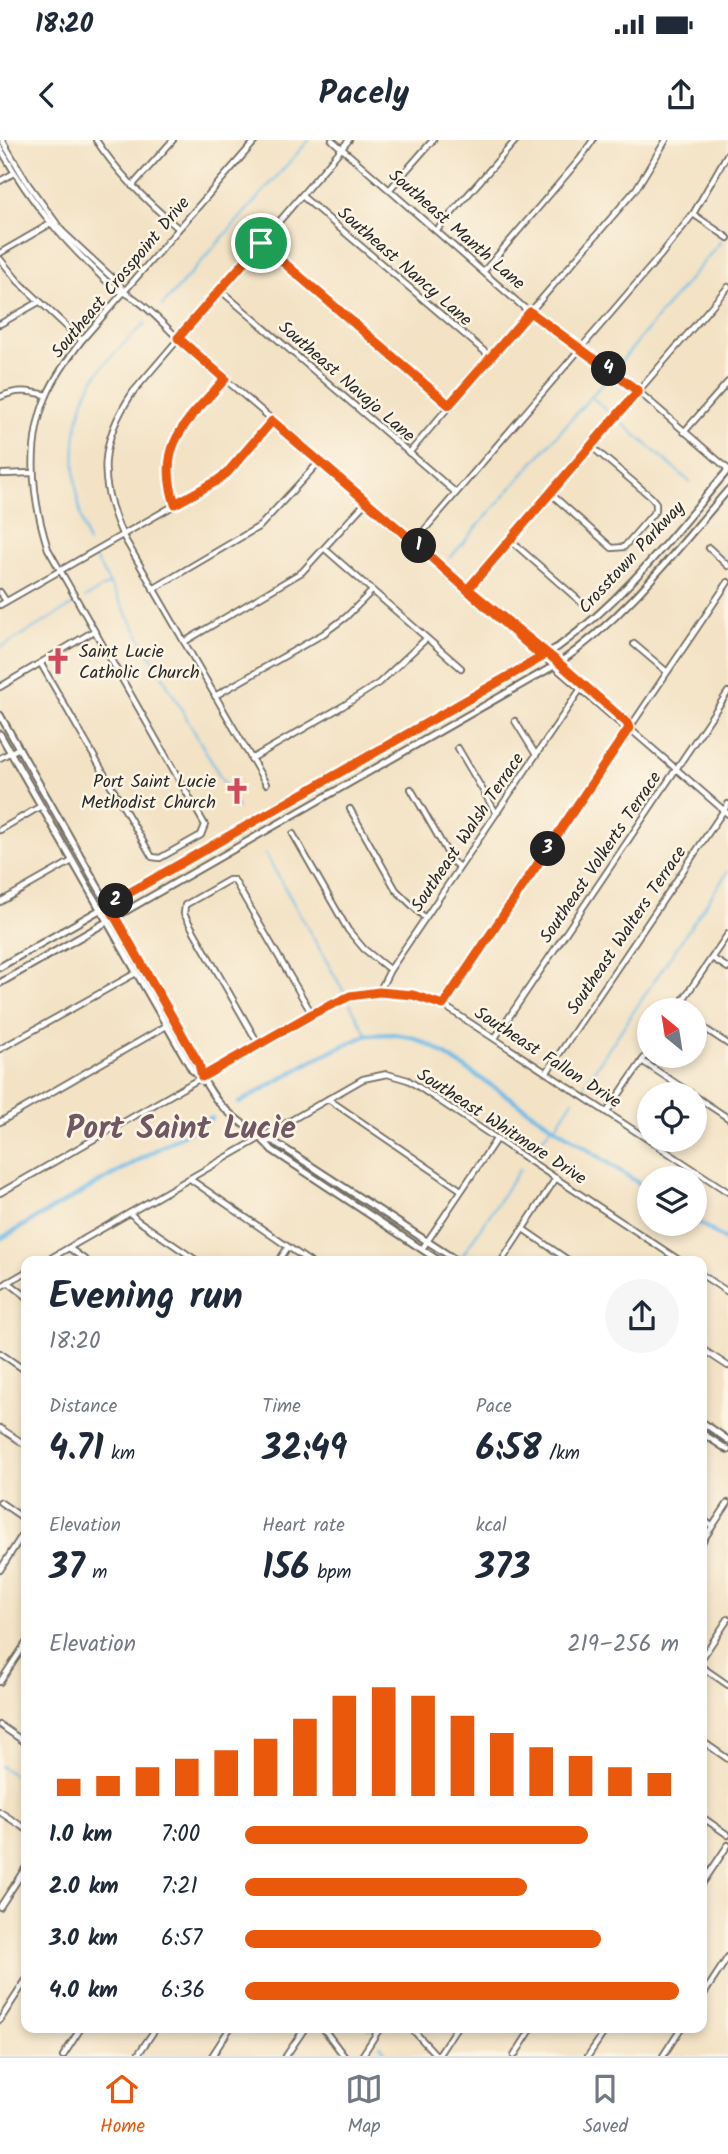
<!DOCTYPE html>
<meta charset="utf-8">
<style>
:root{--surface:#fff;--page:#f6f6f7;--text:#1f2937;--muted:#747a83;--line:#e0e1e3;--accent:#ea580c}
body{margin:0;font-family:Kalam,sans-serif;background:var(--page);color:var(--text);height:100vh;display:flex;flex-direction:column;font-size:26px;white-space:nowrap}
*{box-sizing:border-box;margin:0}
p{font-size:23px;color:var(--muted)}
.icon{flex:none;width:38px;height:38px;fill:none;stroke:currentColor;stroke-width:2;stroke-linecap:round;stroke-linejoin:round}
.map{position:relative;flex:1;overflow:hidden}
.side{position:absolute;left:21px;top:1116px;width:686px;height:777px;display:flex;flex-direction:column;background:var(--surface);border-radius:14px;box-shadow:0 4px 10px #0003}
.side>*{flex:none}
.needle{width:46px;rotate:330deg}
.controls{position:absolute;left:637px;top:858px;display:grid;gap:14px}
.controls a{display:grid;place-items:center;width:70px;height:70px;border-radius:50%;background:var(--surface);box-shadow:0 4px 10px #0003;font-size:35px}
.pin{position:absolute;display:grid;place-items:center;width:60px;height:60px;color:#fff;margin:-30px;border:4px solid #fff;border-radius:50%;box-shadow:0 2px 7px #0007}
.km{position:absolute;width:35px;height:35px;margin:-18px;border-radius:50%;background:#222;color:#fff;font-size:19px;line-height:35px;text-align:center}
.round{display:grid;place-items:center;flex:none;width:74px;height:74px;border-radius:37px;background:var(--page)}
.summary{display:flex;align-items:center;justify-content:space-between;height:119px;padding:0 28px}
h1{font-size:38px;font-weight:600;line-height:52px}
.metrics{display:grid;grid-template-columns:repeat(3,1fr);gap:10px;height:119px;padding:7px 28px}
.metrics div{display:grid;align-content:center}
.metrics b{font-size:35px;font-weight:600}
.metrics small{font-size:19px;font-weight:400}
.metrics p{font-size:19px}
.chart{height:196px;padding:14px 28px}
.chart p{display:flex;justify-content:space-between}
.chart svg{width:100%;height:126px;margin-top:7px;stroke:var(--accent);stroke-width:6}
ul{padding:0 28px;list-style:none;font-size:23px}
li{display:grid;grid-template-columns:112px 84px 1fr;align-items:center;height:52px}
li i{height:18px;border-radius:9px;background:var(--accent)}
.status{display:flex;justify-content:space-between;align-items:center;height:49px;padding:0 35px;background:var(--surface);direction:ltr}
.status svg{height:19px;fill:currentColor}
header{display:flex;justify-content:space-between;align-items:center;height:91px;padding:0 28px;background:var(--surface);font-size:32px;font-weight:600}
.tabs{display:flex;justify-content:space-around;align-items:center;height:98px;border-top:2px solid var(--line);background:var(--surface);font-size:19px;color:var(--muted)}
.tabs a{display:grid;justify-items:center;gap:4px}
.tabs .active{color:var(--accent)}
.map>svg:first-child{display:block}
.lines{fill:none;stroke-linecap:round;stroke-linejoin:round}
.stream{stroke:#6dbce8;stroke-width:2}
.canal{stroke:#6dbce8;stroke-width:4.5}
.minor-casing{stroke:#716b61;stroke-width:8}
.major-casing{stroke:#716b61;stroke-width:9}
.minor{stroke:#fff;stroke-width:4.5}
.major{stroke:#fff;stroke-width:5}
.route-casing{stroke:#fff;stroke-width:14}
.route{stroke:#ea580c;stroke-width:9}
.labels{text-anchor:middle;stroke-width:5;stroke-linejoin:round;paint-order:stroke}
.street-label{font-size:18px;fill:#2b2b2b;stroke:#fcf5e5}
.poi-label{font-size:18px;fill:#2b2b2b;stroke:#fcf5e5;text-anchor:start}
.town-label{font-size:32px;font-weight:bold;fill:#6f5863;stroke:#fcf5e5}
</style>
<div class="status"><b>18:20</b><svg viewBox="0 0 49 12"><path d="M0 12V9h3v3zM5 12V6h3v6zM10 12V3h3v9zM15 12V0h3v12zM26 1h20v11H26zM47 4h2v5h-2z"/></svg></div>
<header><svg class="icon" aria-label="back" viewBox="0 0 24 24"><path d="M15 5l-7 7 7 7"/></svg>Pacely<svg class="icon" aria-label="share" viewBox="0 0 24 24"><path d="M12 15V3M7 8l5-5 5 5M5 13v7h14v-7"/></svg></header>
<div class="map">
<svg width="728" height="1916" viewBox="0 0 728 1916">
<rect width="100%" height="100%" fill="#fcf5e5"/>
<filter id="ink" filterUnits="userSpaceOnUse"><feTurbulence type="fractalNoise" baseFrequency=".0143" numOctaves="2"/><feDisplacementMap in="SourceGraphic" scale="14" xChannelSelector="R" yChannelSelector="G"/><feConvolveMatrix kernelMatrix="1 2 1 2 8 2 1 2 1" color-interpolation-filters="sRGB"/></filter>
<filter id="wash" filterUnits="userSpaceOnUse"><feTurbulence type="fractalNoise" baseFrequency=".00686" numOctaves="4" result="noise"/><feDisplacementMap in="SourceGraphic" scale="28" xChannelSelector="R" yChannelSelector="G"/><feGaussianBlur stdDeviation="1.57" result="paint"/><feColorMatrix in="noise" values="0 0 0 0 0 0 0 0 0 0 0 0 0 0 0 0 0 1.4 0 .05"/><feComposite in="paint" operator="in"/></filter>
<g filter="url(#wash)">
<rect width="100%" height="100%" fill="#f3e2c4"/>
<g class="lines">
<g class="stream">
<polyline points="162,166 309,0"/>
<polyline points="619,224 721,101"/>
<polyline points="593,258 607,271"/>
<polyline points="622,283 690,342"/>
<path d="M88 403C73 355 66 291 91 244 104 221 126 202 145 183"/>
<polyline points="95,418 238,668"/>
<polyline points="450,418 608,237"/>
<polyline points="85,458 109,444"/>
<polyline points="0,508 71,466"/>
<polyline points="265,713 344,852"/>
<polyline points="350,864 367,895"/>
<polyline points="585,944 728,731"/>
<polyline points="555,988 573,960"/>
<polyline points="533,1012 552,986"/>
<polyline points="462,1116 520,1029"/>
<polyline points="0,1626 26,1643"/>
<polyline points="369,1888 370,1890"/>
<polyline points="380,1905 388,1916"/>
</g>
<g class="canal">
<polyline points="239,963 315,919 367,895 392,894 412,897 435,908 649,1050"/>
<polyline points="695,1080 728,1102"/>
<polyline points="0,1099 212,978"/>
</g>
</g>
</g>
<g filter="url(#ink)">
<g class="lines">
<defs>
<g id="minor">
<polyline points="2,0 28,44 63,92 120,145 123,150"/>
<path d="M96 0C119 35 147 62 178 88"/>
<polyline points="332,0 529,172 638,251 728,329"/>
<path d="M0 8C33 67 67 105 116 150 137 153 166 188 182 202 277 285 374 365 468 449L472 450 627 583 629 588 728 674"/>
<polyline points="0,41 14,33"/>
<polyline points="132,46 173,0"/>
<polyline points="390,49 433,0"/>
<polyline points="302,56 491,217"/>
<polyline points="693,74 728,98"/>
<polyline points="437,90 516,0"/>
<polyline points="261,103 449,265"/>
<polyline points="0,113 50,84"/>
<polyline points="0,119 18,141 81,200"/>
<polyline points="484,131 580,19 593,0"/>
<polyline points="220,150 455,352"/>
<polyline points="0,184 39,162"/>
<path d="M0 257C17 249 29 251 47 255"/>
<polyline points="684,292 728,242"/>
<polyline points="409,313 636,49 666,0"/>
<polyline points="3,334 33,333"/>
<polyline points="550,353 612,408 624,407 656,370 656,363 651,357 591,306"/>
<path d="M175 364C155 303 188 281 225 239"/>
<polyline points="510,400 582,463"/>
<polyline points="414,402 660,116 693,74 728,13"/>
<polyline points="709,408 728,426"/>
<polyline points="325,409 461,528"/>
<polyline points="153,449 260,386 320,321"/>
<polyline points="468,449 728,147"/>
<polyline points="468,450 470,453 624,587 629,588"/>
<polyline points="0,452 6,461"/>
<polyline points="0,465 215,342 227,333 272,281"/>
<polyline points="184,502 302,432 367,361"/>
<polyline points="634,504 666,531"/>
<path d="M41 524 152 717 160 718 201 695 205 685 48 409C32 359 26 304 47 255 56 235 69 217 82 200L256 0"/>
<polyline points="0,547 94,491"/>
<polyline points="215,556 323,494 346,477 372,451"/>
<polyline points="515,581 536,615"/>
<polyline points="458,608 496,673"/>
<polyline points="0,618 19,608"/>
<polyline points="251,619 343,566 379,543 426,499"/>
<path d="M266 644 122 394C98 340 99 302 133 252L349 0"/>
<polyline points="411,649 452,721 459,727"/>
<polyline points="350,669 396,750 425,778"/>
<polyline points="0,690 41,666"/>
<polyline points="293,694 348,790 364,809 390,830"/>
<polyline points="0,762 72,721"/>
<polyline points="712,818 728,828"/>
<polyline points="379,852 390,830 580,550"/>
<polyline points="443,865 728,442"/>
<polyline points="676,870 728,794"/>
<polyline points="695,882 728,904"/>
<polyline points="495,898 728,552"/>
<polyline points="259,905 184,774 185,765 229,740 234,740 312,874"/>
<polyline points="0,909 136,833"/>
<polyline points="642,921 692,954"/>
<polyline points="547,932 728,664"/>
<polyline points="695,956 728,978"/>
<polyline points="328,959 461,1050"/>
<polyline points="607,972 649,911"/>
<polyline points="0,982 166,886"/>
<polyline points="190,1039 310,1122"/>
<path d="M0 1053 312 874C361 848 391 849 443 865L728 1052"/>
<polyline points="130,1073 137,1080 199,1122"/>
<polyline points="523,1089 571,1122"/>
<polyline points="69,1108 88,1122"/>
<polyline points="422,1109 497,998"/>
<polyline points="44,1122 363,939 387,934 408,940 682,1122"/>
<polyline points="278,1122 288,1107"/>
<polyline points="501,1122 556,1038"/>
<polyline points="702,1135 728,1152"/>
<polyline points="8,1142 26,1156"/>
<polyline points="0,1147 26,1132"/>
<polyline points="702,1209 728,1226"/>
<polyline points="0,1213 26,1231"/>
<polyline points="0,1288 26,1305"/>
<polyline points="0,1362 26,1380"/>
<polyline points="702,1379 712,1386"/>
<polyline points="702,1402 728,1363"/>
<polyline points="0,1430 26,1389"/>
<polyline points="702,1518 728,1479"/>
<polyline points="702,1527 728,1545"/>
<polyline points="0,1542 26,1503"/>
<polyline points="0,1585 26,1603"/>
<polyline points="702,1601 728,1619"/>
<polyline points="0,1672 26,1689"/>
<polyline points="702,1677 728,1695"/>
<polyline points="702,1744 728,1705"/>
<polyline points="0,1767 26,1727"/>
<polyline points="702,1857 728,1817"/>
<polyline points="0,1880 26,1840"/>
<polyline points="323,1888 344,1916"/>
<polyline points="411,1888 437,1916"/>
<polyline points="63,1916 81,1888"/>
<polyline points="137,1916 156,1888"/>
<polyline points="212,1916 230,1888"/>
<polyline points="286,1916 305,1888"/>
<polyline points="362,1916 380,1888"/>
<polyline points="438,1916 456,1888"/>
<polyline points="514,1916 532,1888"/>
<polyline points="588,1916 607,1888"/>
<polyline points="663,1916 681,1888"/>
</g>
<g id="major">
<polyline points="0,575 199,924 200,934"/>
<path d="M0 594 192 930C205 937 209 952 219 963 235 981 257 991 272 1010L441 1122"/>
<path d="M0 827 558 507C625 459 675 392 728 330"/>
<path d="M0 843 559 523C626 477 675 411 728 350"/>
<polyline points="265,1000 273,1001 290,1012 459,1122"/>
<polyline points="702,1282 728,1300"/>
<polyline points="702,1293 728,1310"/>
</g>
</defs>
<use href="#minor" class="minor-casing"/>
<use href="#major" class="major-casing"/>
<use href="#minor" class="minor"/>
<use href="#major" class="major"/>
</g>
</g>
<g class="lines" filter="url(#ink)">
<defs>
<path id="route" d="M261 103 178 198 225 239C188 281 155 303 175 364L215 342 227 333 272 281 414 402 542 517 108 765 199 924 202 937 312 874 350 856 379 852 413 855 443 865 629 588 627 583 559 523 468 449 638 251 530 172 449 265 261 103"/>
</defs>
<use href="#route" class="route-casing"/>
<use href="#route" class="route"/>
</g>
<defs>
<symbol id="church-bare" viewBox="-9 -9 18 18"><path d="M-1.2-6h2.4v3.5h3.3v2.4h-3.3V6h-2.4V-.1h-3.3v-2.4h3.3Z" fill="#d1495b" stroke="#fcf5e5" stroke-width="2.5" paint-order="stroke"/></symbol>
</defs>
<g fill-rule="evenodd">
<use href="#church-bare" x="39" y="502" width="38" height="38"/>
<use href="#church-bare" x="218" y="632" width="38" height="38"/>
</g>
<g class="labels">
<g class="street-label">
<text transform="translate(457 89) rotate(41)" y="6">Southeast Manth Lane</text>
<text transform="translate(405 126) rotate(41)" y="6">Southeast Nancy Lane</text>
<text transform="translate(120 137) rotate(-50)" y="6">Southeast Crosspoint Drive</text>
<text transform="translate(347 241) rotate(41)" y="6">Southeast Navajo Lane</text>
<text transform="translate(631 417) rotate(-47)" y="6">Crosstown Parkway</text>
<text transform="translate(467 692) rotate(-56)" y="6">Southeast Walsh Terrace</text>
<text transform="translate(600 717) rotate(-56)" y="6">Southeast Volkerts Terrace</text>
<text transform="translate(626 790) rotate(-56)" y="6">Southeast Walters Terrace</text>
<text transform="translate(548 917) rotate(33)" y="6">Southeast Fallon Drive</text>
<text transform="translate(502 986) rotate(33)" y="6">Southeast Whitmore Drive</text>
</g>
<g class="poi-label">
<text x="79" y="517">Saint Lucie<tspan x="79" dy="21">Catholic Church</tspan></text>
<text x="216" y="647" text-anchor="end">Port Saint Lucie<tspan x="216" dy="21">Methodist Church</tspan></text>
</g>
<g class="town-label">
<text x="181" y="998">Port Saint Lucie</text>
</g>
</g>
</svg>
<div class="controls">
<a><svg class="needle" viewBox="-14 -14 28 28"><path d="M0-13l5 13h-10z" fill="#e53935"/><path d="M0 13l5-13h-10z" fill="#747a83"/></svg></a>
<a><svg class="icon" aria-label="locate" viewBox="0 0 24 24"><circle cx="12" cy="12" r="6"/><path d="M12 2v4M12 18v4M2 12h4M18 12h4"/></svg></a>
<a><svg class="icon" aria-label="layers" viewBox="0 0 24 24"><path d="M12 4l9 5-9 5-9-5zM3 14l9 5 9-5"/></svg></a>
</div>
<div class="pin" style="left:261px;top:103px;background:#1e9e55"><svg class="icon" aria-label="arrive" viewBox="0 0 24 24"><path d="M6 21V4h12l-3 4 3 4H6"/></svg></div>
<b class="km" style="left:419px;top:406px">1</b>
<b class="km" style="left:116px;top:761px">2</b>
<b class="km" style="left:548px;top:709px">3</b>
<b class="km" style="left:609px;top:229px">4</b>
<section class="side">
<div class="summary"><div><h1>Evening run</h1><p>18:20</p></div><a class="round"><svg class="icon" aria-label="share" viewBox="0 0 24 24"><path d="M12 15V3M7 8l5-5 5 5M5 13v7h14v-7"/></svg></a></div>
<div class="metrics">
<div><p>Distance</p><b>4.71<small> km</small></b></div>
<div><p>Time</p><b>32:49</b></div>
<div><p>Pace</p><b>6:58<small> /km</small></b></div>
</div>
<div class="metrics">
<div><p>Elevation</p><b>37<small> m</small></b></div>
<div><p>Heart rate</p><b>156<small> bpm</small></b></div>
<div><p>kcal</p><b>373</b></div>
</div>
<div class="chart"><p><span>Elevation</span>219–256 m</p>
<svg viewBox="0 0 160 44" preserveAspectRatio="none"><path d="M5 44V38M15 44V37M25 44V34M35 44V31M45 44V28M55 44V24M65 44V17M75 44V9M85 44V6M95 44V9M105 44V16M115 44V22M125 44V27M135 44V30M145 44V34M155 44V36"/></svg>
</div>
<ul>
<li><b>1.0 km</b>7:00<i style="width:79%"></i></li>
<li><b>2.0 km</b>7:21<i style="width:65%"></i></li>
<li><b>3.0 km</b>6:57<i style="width:82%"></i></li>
<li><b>4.0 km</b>6:36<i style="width:100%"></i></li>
</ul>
</section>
</div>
<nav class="tabs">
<a class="active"><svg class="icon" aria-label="home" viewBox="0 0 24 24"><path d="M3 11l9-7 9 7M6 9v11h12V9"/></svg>Home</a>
<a><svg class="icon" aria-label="map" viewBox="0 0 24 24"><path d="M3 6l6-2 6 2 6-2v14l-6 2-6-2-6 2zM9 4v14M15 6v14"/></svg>Map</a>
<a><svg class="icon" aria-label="saved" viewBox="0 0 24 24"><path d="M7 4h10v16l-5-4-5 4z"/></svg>Saved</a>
</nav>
